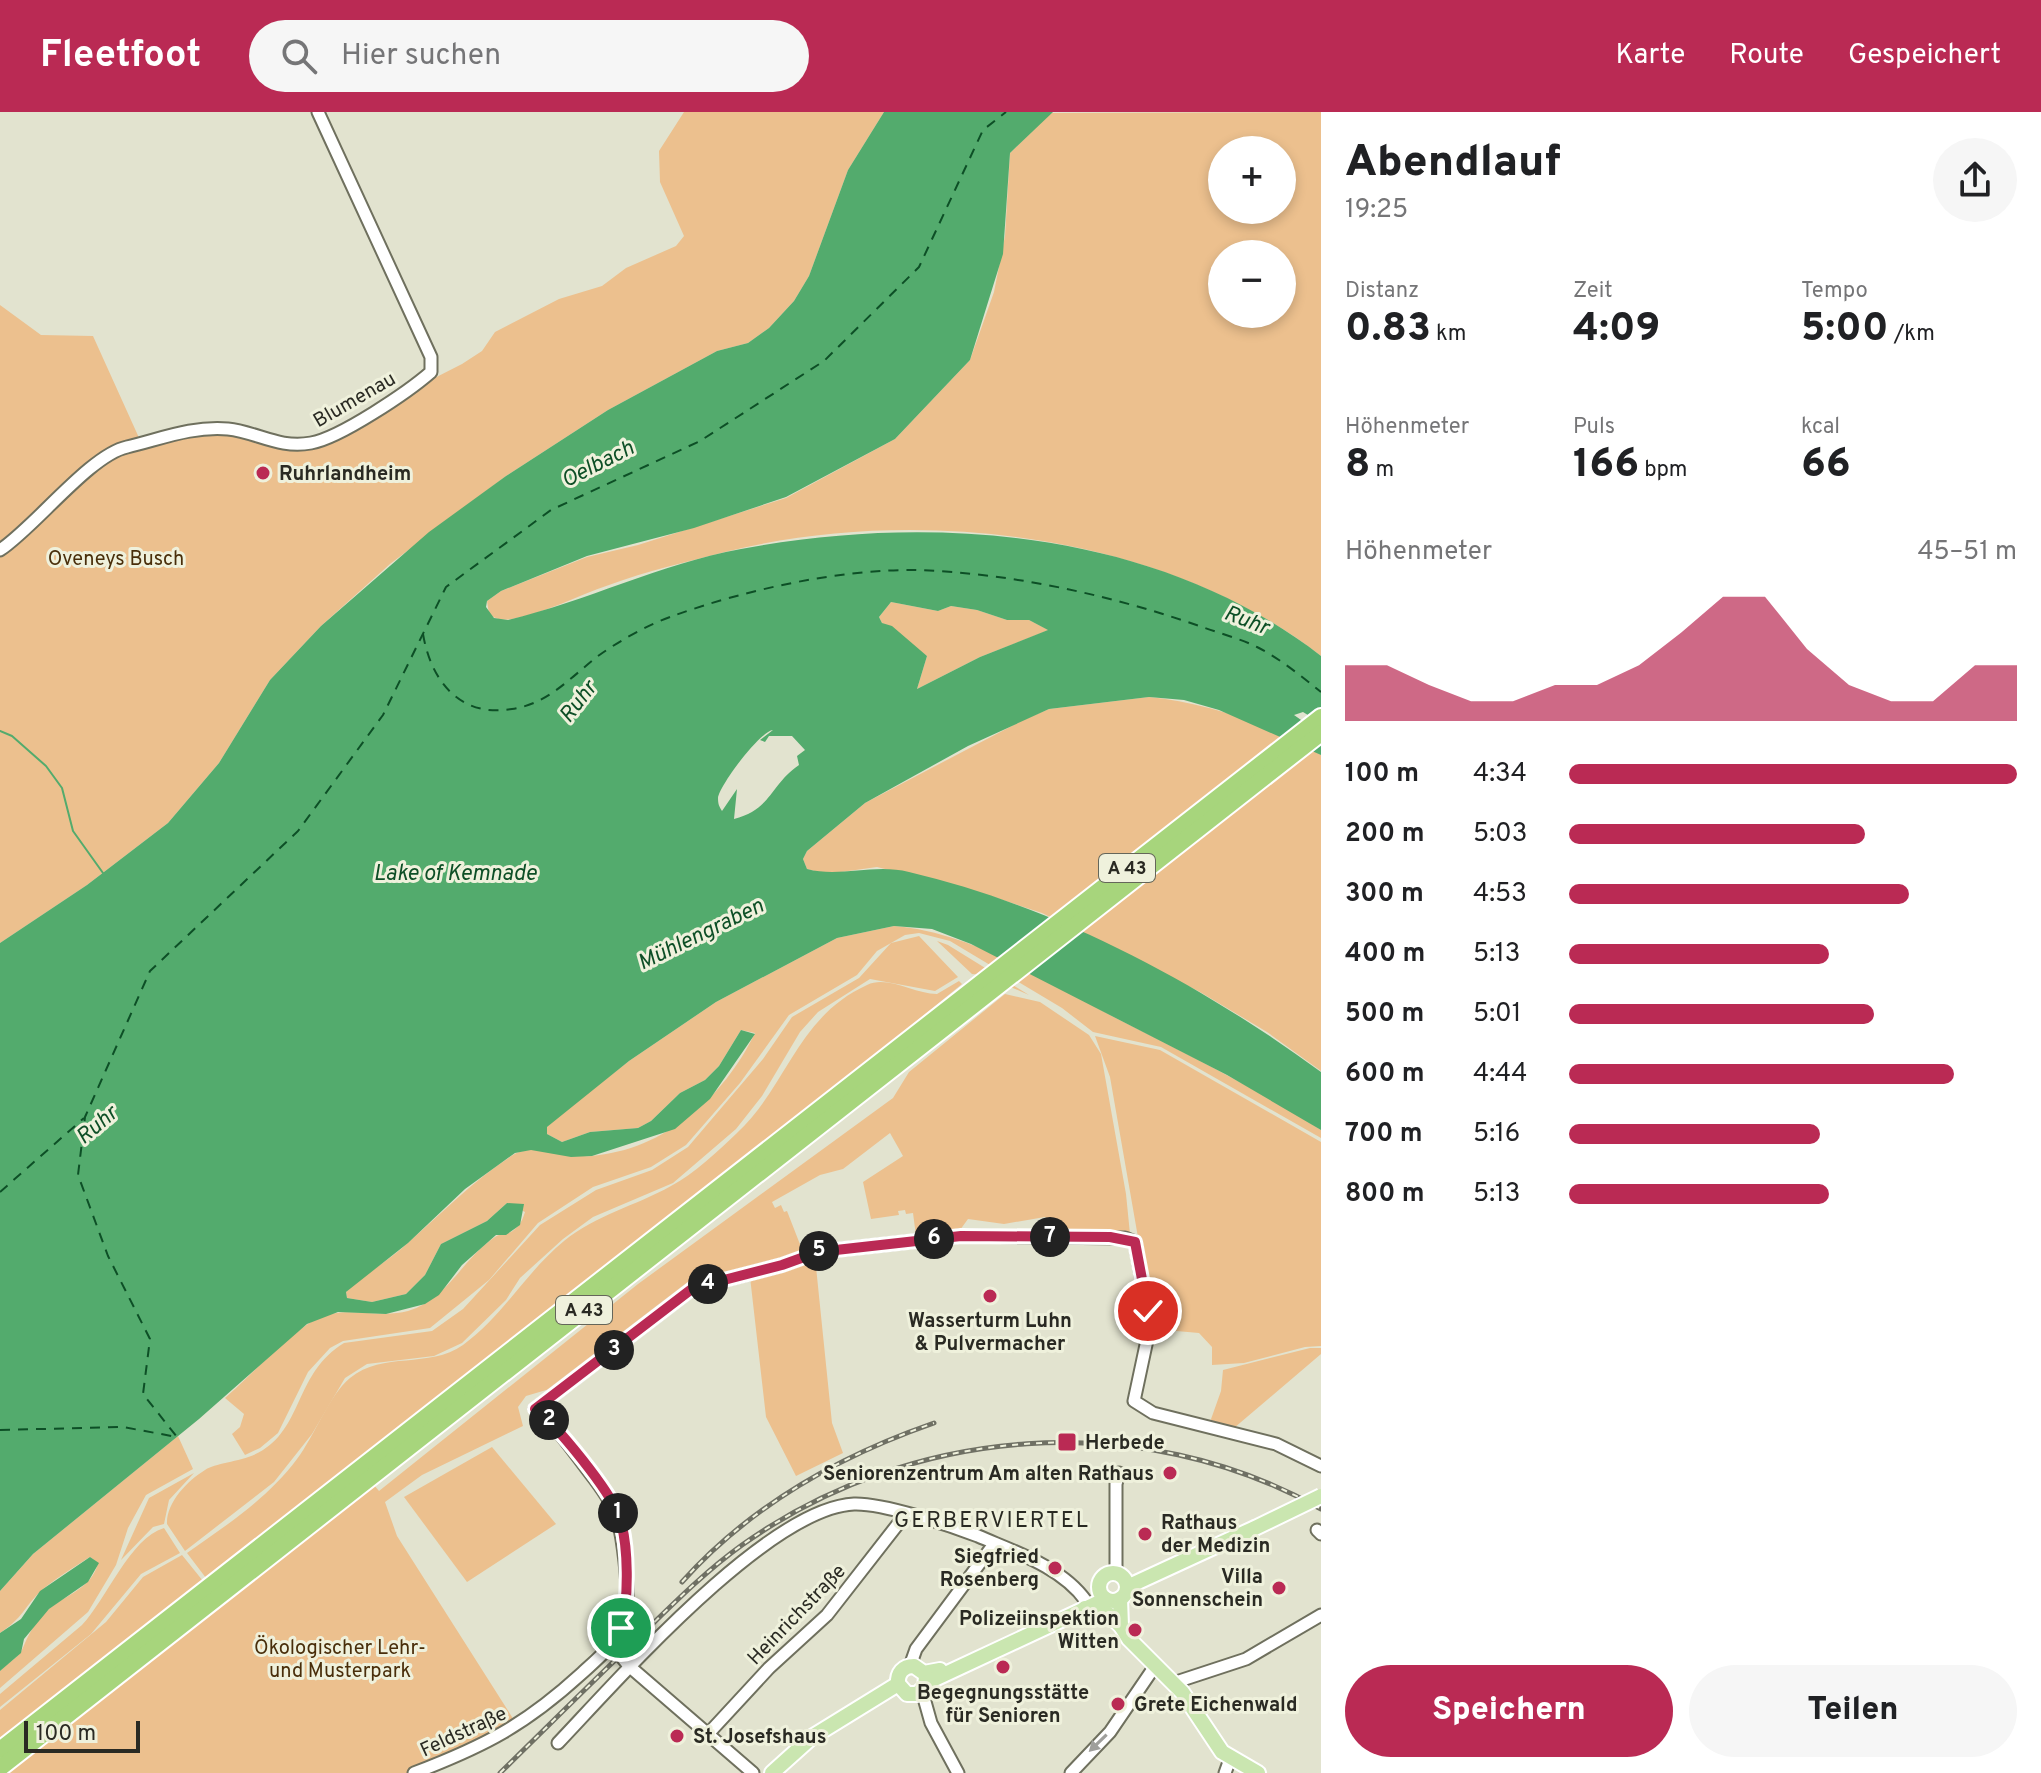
<!DOCTYPE html>
<html lang="de">
<meta charset="utf-8">
<style>
:root{--surface:#fff;--page:#f6f6f6;--text:#202124;--muted:#757577;--accent:#ba2a54}
body{margin:0;font-family:Overpass,sans-serif;background:var(--page);color:var(--text);height:100vh;display:flex;flex-direction:column;font-size:30px;white-space:nowrap}
*{box-sizing:border-box;margin:0}
p{font-size:26px;color:var(--muted)}
.icon{flex:none;width:44px;height:44px;fill:none;stroke:currentColor;stroke-width:2;stroke-linecap:round;stroke-linejoin:round}
.map{position:relative;flex:1;overflow:hidden}
.panel{display:flex;flex-direction:column;background:var(--surface);width:720px}
.panel>*{flex:none}
.controls{position:absolute;left:1208px;top:24px;display:grid;gap:16px}
.controls a{display:grid;place-items:center;width:88px;height:88px;border-radius:50%;background:var(--surface);box-shadow:0 4px 12px #0003;font-size:40px}
.scale{position:absolute;left:24px;bottom:20px;width:116px;box-sizing:border-box;padding-left:8px;border:4px solid #2a2a23;border-top:0;font-size:22px;line-height:28px;white-space:nowrap;color:#2a2a23;-webkit-text-stroke:6px #eff1dc;paint-order:stroke}
.pin{position:absolute;display:grid;place-items:center;width:68px;height:68px;color:#fff;margin:-34px;border:4px solid #fff;border-radius:50%;box-shadow:0 2px 8px #0007}
.km{position:absolute;width:40px;height:40px;margin:-20px;border-radius:50%;background:#222;color:#fff;font-size:22px;line-height:40px;text-align:center}
.round{display:grid;place-items:center;flex:none;width:84px;height:84px;border-radius:42px;background:var(--page)}
.summary{display:flex;align-items:center;justify-content:space-between;height:136px;padding:0 24px}
h1{font-size:44px;font-weight:800;line-height:60px}
.stats{display:grid;grid-template-columns:repeat(3,1fr);gap:12px;height:136px;padding:8px 24px}
.stats div{display:grid;align-content:center}
.stats b{font-size:40px;font-weight:800}
.stats small{font-size:22px;font-weight:400}
.stats p{font-size:22px}
.chart{height:224px;padding:16px 24px}
.chart p{display:flex;justify-content:space-between}
.chart svg{width:100%;height:144px;margin-top:8px;fill:var(--accent);opacity:.7}
.primary-button{display:flex;gap:16px;margin-top:auto;padding:16px 24px}
.primary-button a{flex:1;height:92px;border-radius:48px;background:var(--accent);color:#fff;font-size:32px;font-weight:800;line-height:92px;text-align:center}
.primary-button a+a{background:var(--page);color:var(--text)}
ul{padding:0 24px;list-style:none;font-size:26px}
li{display:grid;grid-template-columns:128px 96px 1fr;align-items:center;height:60px}
li i{height:20px;border-radius:10px;background:var(--accent)}
header{display:flex;align-items:center;gap:48px;box-sizing:border-box;height:112px;padding:0 40px;background:var(--accent);color:#fff}
header strong{font-size:38px}
nav{display:flex;gap:44px;margin-inline-start:auto;font-size:28px}
.search{width:560px;height:72px;background:var(--page);display:flex;align-items:center;gap:20px;box-sizing:border-box;padding:0 28px;border-radius:44px;color:var(--muted);font-size:30px}
main{display:flex;flex:1;min-height:0}
.map>svg:first-child{display:block}
.green{fill:#ecc08e;fill-rule:evenodd}
.water{fill:#53ab6d;fill-rule:evenodd}
.lines{fill:none;stroke-linecap:round;stroke-linejoin:round}
.stream{stroke:#53ab6d;stroke-width:2}
.ferry{stroke:#0d4f26;stroke-width:2;stroke-dasharray:10 8;stroke-linecap:butt}
.minor-casing{stroke:#6f705e;stroke-width:15}
.major-casing{stroke:#fff;stroke-width:18}
.highway-casing{stroke:#fff;stroke-width:20}
.minor{stroke:#fff;stroke-width:11}
.major{stroke:#cae6b0;stroke-width:14}
.highway{stroke:#a7d57c;stroke-width:16}
.rail-casing{stroke:#6f7064;stroke-width:5}
.rail{stroke:#eff1dc;stroke-width:2;stroke-dasharray:6;stroke-linecap:butt}
.major-bridge-casing{stroke:#fff;stroke-width:18;stroke-linecap:butt}
.major-bridge{stroke:#cae6b0;stroke-width:14}
.oneway{fill:#9f9f9c}
.route-casing{stroke:#fff;stroke-width:16}
.route{stroke:#ba2a54;stroke-width:10}
.poi-dot{fill:#ba2a54;stroke:#eff1dc;stroke-width:3}
.labels{text-anchor:middle;stroke-width:6;stroke-linejoin:round;paint-order:stroke}
.shield{fill:#eff1dc;stroke:#65665a;stroke-width:2}
.shield-label{font-size:18px;font-weight:bold;fill:#2a2a23}
.street-label{font-size:20px;fill:#2a2a23;stroke:#eff1dc}
.poi-label{font-size:20px;font-weight:bold;fill:#2a2a23;stroke:#eff1dc;text-anchor:start}
.park-label{font-size:20px;fill:#492e0a;stroke:#eff1dc}
.water-label{font-size:22px;font-style:italic;fill:#0d4f26;stroke:#eff1dc}
.neighbourhood-label{font-size:22px;letter-spacing:2px;fill:#2a2a23;stroke:#eff1dc}
</style>
<header>
<strong>Fleetfoot</strong>
<div class="search"><svg class="icon" aria-label="search" viewBox="0 0 24 24"><circle cx="10" cy="10" r="6"/><path d="M15 15l6 6"/></svg>Hier suchen</div>
<nav><a>Karte</a><a>Route</a><a>Gespeichert</a></nav>
</header>
<main>
<div class="map">
<svg width="1321" height="1661" viewBox="0 0 1321 1661">
<rect width="100%" height="100%" fill="#e2e3cf"/>
<g class="green">
<polygon points="684,0 884,0 848,58 809,164 794,189 769,216 748,231 717,239 608,298 506,364 390,452 321,514 270,568 219,651 168,711 87,773 0,831 0,193 41,223 93,224 140,328 237,314 275,328 311,329 462,252 482,239 495,220 559,187 602,174 626,156 676,134 684,124 660,70 659,39"/>
<path d="M1321 0V544C1162 421 918 392 725 440 686 450 647 459 609 473 577 484 545 501 512 507 503 508 496 508 489 502L487 489 501 479 587 445 638 433 786 386 895 327 970 248 994 180 1005 124 1010 41 1051 1ZM1222 38H1282V98H1222ZM1222 142H1282V202H1222Z"/>
<polygon points="891,490 938,499 951,494 977,498 1007,508 1029,508 1049,518 980,545 917,577 927,544 882,511 879,505"/>
<path d="M1149 585C1205 590 1272 613 1321 643V959L1267 920 1200 880 1042 801 975 779 877 755 827 762 807 757 803 747 807 739 865 691 1023 608 1049 597Z"/>
<path d="M894 814C974 821 1043 867 1112 904 1183 940 1254 975 1321 1018V1026L1161 935 1093 920 1062 896 950 829 919 821 905 823 877 839 857 863 789 903 740 971 686 1033 651 1055 593 1075 538 1111 489 1168 430 1216 343 1229 330 1236 308 1260 278 1321 260 1336 245 1343 232 1322 240 1315 244 1302 225 1286C250 1264 292 1219 318 1206 345 1193 379 1207 408 1199 448 1187 462 1147 495 1125 501 1121 510 1123 516 1116 521 1112 523 1106 525 1100L507 1091 487 1109 441 1132 425 1163 406 1182 372 1190 347 1186 346 1180 352 1173C371 1159 393 1145 410 1129 444 1099 475 1067 513 1043 535 1030 568 1046 591 1044 665 1038 724 985 755 921L741 918 719 954 705 968 680 981 651 1009 638 1016 590 1020 562 1030 547 1022V1015L557 1005 629 949 716 890 837 826Z"/>
<path d="M919 824 958 865 935 879 870 867 818 900 800 920 762 984 736 1017 673 1071 593 1105 563 1127 520 1166 506 1188 462 1231 434 1244 367 1252 345 1266 312 1322 274 1370 185 1439 167 1412C166 1391 187 1369 205 1358 216 1350 245 1350 263 1338 303 1313 296 1260 344 1231L432 1219 463 1197 540 1113 596 1078 652 1058 688 1035 763 947 792 905 859 866 891 831Z"/>
<polygon points="937,829 948,833 1029,883 983,863 972,862"/>
<path d="M959 869 962 872 891 930 206 1466 187 1441C227 1413 268 1386 297 1347 314 1325 329 1283 350 1266 383 1239 429 1257 463 1233 503 1204 526 1160 564 1129 596 1103 635 1094 671 1074 694 1062 718 1039 737 1021 788 973 797 905 867 873 888 863 914 882 937 882Z"/>
<polygon points="1005,882 1040,890 1089,923 1101,942 1126,1082 1130,1122 1066,1121 1045,1105 1004,1112 968,1107 960,1118 916,1124 913,1101 906,1102 905,1098 898,1099 899,1103 871,1107 863,1070 903,1044 890,1021 843,1057 820,1063 772,1090 775,1096 781,1093 784,1100 787,1099 803,1140 723,1164 708,1164 663,1191 563,1273 526,1284 518,1295 523,1314 422,1363 385,1390 397,1424 519,1616 418,1661 6,1661 374,1373 379,1379 638,1172 893,986 909,960"/>
<polygon points="1095,924 1160,938 1321,1030 1321,1234 1305,1235 1244,1251 1212,1253 1212,1235 1199,1221 1154,1217 1110,965"/>
<polygon points="815,1145 832,1311 843,1341 796,1364 766,1305 750,1165"/>
<polygon points="1310,1236 1321,1236 1321,1242 1234,1316 1210,1310 1221,1279 1223,1258"/>
<path d="M178 1324 193 1357 146 1383 128 1416 116 1453 88 1500 0 1576V1559C6 1552 19 1545 22 1538 28 1523 36 1508 49 1497 67 1482 92 1476 98 1451L90 1445C80 1451 49 1471 41 1479 23 1496 24 1505 0 1521V1479L33 1442Z"/>
<polygon points="492,1335 556,1412 467,1470 404,1385"/>
<polygon points="194,1361 169,1388 164,1412 153,1415 121,1448 149,1386"/>
<path d="M164 1416 180 1441 141 1462 91 1522 0 1595V1582L82 1513C106 1488 130 1426 164 1416Z"/>
<polygon points="182,1443 203,1469 0,1627 0,1598 106,1510 143,1465"/>
</g>
<g class="water">
<path d="M884 0H1053L1010 41 1003 142 970 248 895 327 786 385 694 416 587 444 501 479 487 489 486 495 494 506 508 508C587 489 660 452 741 437 936 400 1160 419 1321 544V611L1303 600 1294 603 1321 622V643L1219 598 1184 588 1149 585 1049 597 968 634 865 691 807 739 803 747 807 757C840 766 874 751 909 760 1057 795 1198 870 1321 960V1018L1227 963 971 832 932 817 894 814 837 826 716 890 629 949 547 1015V1022L562 1030 590 1020 638 1016 651 1009 680 981 705 968 719 954 741 918 755 922 710 987 675 1017 592 1044 571 1045 531 1038 515 1041 465 1077 408 1131 346 1180 347 1186 372 1190 406 1182 425 1163 441 1132 487 1109 507 1091 524 1092 520 1113 506 1123H496L462 1153 439 1183 425 1192 386 1202 338 1200 307 1212 199 1307 33 1442 0 1479V831L87 773 168 711 219 651 270 568 321 514 429 420 506 364 608 298 717 239 748 231 769 216 794 189 809 164 848 58ZM891 490 938 499 951 494 977 498 1007 508H1029L1048 518 980 545 917 577 927 544 892 514 882 511 879 505ZM773 618 760 628 765 630 769 624H792L805 638 797 644 799 653C770 673 772 697 734 707L737 677 722 699C719 694 718 692 718 686 719 674 760 619 773 618Z"/>
<polygon points="90,1445 99,1451 88,1470 49,1497 24,1527 21,1541 0,1559 0,1521 21,1507 40,1479"/>
</g>
<g class="lines">
<polyline class="stream" points="0,619 12,624 46,654 62,676 73,719 103,761"/>
<g class="ferry">
<path d="M423 522C431 569 460 606 512 597 548 592 571 565 598 544 619 529 649 512 673 504 744 478 840 457 916 458 1012 461 1115 484 1205 516 1222 522 1241 527 1257 535 1279 546 1301 564 1321 580"/>
<polyline points="0,1080 84,1006"/>
<polyline points="0,1318 123,1315 177,1325 143,1282 150,1227 108,1144 78,1063 85,1005 150,859 298,719 383,603 446,475 551,398 700,329 824,249 919,155 983,18 1006,0"/>
</g>
<defs>
<g id="minor">
<path d="M0 438C35 415 90 343 127 335 161 327 191 314 228 317 257 320 279 337 311 331 340 326 408 280 431 260V245L318 0"/>
<polyline points="1317,1418 1321,1422"/>
<polyline points="1116,1461 1116,1372 1119,1361"/>
<polyline points="611,1532 629,1554 753,1661"/>
<polyline points="910,1554 916,1537 994,1432"/>
<polyline points="1173,1571 1246,1547 1321,1503"/>
<polyline points="922,1579 931,1611 958,1661"/>
<polyline points="708,1622 769,1556 827,1503 905,1403"/>
<path d="M558 1631C617 1569 768 1396 854 1392 883 1391 949 1413 978 1424 1015 1440 1062 1455 1086 1489"/>
<path d="M414 1661C485 1634 525 1613 581 1562 596 1548 613 1535 621 1516 630 1495 627 1471 625 1450 620 1406 618 1397 590 1361 573 1339 557 1314 535 1297L693 1176 782 1153 818 1140 961 1124 1125 1126 1135 1130 1150 1214 1134 1289 1153 1301 1276 1332 1321 1354"/>
<polyline points="1071,1661 1110,1620 1155,1554"/>
<polyline points="1225,1661 1230,1647"/>
</g>
<g id="major">
<circle cx="1113" cy="1475" r="14"/>
<polyline points="1127,1475 1255,1416"/>
<polyline points="1120,1487 1121,1514 1129,1527 1182,1580 1222,1640 1258,1661"/>
<polyline points="1085,1496 1107,1501 1121,1514"/>
<path d="M926 1565 925 1575 917 1582H907L898 1572C897 1561 903 1554 914 1554L924 1561 940 1558"/>
<polyline points="926,1571 1106,1487"/>
<polyline points="772,1661 812,1625 898,1572"/>
</g>
<g id="highway">
<polyline points="0,1638 1321,605"/>
<polyline points="0,1656 1321,621"/>
</g>
</defs>
<use href="#minor" class="minor-casing"/>
<use href="#major" class="major-casing"/>
<use href="#highway" class="highway-casing"/>
<use href="#minor" class="minor"/>
<use href="#major" class="major"/>
<use href="#highway" class="highway"/>
<defs>
<g id="rail">
<path d="M682 1470C749 1395 839 1344 934 1311"/>
<path d="M500 1661C545 1617 589 1573 634 1530 669 1496 703 1461 742 1433 911 1313 1140 1295 1321 1397"/>
</g>
</defs>
<use href="#rail" class="rail-casing"/>
<use href="#rail" class="rail"/>
<defs>
<polyline id="major-bridge" points="1255,1416 1321,1384"/>
</defs>
<use href="#major-bridge" class="major-bridge-casing"/>
<use href="#major-bridge" class="major-bridge"/>
</g>
<defs><path id="oneway-solid" d="M-6-.8H1V-3.2L6.5 0L1 3.2V.8H-6Z" transform="scale(2)"/></defs>
<use class="oneway" href="#oneway-solid" transform="translate(1098 1631) rotate(136)"/>
<g class="lines">
<defs>
<path id="route" d="M621 1516C629 1488 629 1432 619 1404 610 1379 557 1313 535 1297L693 1176 782 1153 818 1140 961 1124 1110 1125 1135 1130 1148 1199"/>
</defs>
<use href="#route" class="route-casing"/>
<use href="#route" class="route"/>
</g>
<g class="poi-dot">
<circle cx="263" cy="361" r="8"/>
<circle cx="990" cy="1184" r="8"/>
<rect x="1057" y="1320" width="20" height="20" rx="4"/>
<circle cx="1170" cy="1361" r="8"/>
<circle cx="1145" cy="1422" r="8"/>
<circle cx="1055" cy="1456" r="8"/>
<circle cx="1279" cy="1476" r="8"/>
<circle cx="1135" cy="1518" r="8"/>
<circle cx="1003" cy="1555" r="8"/>
<circle cx="1118" cy="1592" r="8"/>
<circle cx="677" cy="1624" r="8"/>
</g>
<g class="labels">
<g class="shield">
<rect x="1099" y="742" width="56" height="28" rx="6"/>
<rect x="556" y="1184" width="56" height="28" rx="6"/>
</g>
<g class="shield-label">
<text x="1127" y="762">A 43</text>
<text x="584" y="1204">A 43</text>
</g>
<g class="street-label">
<text transform="translate(354 287) rotate(-30)" y="7">Blumenau</text>
<text transform="translate(796 1502) rotate(-46)" y="7">Heinrichstraße</text>
<text transform="translate(463 1619) rotate(-25)" y="7">Feldstraße</text>
</g>
<g class="poi-label">
<text x="279" y="368">Ruhrlandheim</text>
<text x="990" y="1215" text-anchor="middle">Wasserturm Luhn<tspan x="990" dy="23">&amp; Pulvermacher</tspan></text>
<text x="1085" y="1337">Herbede</text>
<text x="1154" y="1368" text-anchor="end">Seniorenzentrum Am alten Rathaus</text>
<text x="1161" y="1417">Rathaus<tspan x="1161" dy="23">der Medizin</tspan></text>
<text x="1039" y="1451" text-anchor="end">Siegfried<tspan x="1039" dy="23">Rosenberg</tspan></text>
<text x="1263" y="1471" text-anchor="end">Villa<tspan x="1263" dy="23">Sonnenschein</tspan></text>
<text x="1119" y="1513" text-anchor="end">Polizeiinspektion<tspan x="1119" dy="23">Witten</tspan></text>
<text x="1003" y="1587" text-anchor="middle">Begegnungsstätte<tspan x="1003" dy="23">für Senioren</tspan></text>
<text x="1134" y="1599">Grete Eichenwald</text>
<text x="693" y="1631">St. Josefshaus</text>
</g>
<g class="park-label">
<text x="116" y="453">Oveneys Busch</text>
<text x="340" y="1542">Ökologischer Lehr-<tspan x="340" dy="23">und Musterpark</tspan></text>
</g>
<g class="water-label">
<text transform="translate(597 351) rotate(-27)" y="8">Oelbach</text>
<text transform="translate(1247 507) rotate(21)" y="8">Ruhr</text>
<text transform="translate(577 589) rotate(-52)" y="8">Ruhr</text>
<text x="455" y="768">Lake of Kemnade</text>
<text transform="translate(700 821) rotate(-26)" y="8">Mühlengraben</text>
<text transform="translate(96 1012) rotate(-40)" y="8">Ruhr</text>
</g>
<g class="neighbourhood-label">
<text x="992" y="1415">GERBERVIERTEL</text>
</g>
</g>
</svg>
<div class="controls">
<a>+</a>
<a>−</a>
</div>
<div class="scale">100 m</div>
<div class="pin" style="left:621px;top:1516px;background:#1e9e55"><svg class="icon" aria-label="arrive" viewBox="0 0 24 24"><path d="M6 21V4h12l-3 4 3 4H6"/></svg></div>
<div class="pin" style="left:1148px;top:1199px;background:#d93025"><svg class="icon" aria-label="check" viewBox="0 0 24 24"><path d="M5 12l5 5 9-10"/></svg></div>
<b class="km" style="left:618px;top:1401px">1</b>
<b class="km" style="left:549px;top:1308px">2</b>
<b class="km" style="left:614px;top:1238px">3</b>
<b class="km" style="left:708px;top:1172px">4</b>
<b class="km" style="left:819px;top:1139px">5</b>
<b class="km" style="left:934px;top:1127px">6</b>
<b class="km" style="left:1050px;top:1125px">7</b>
</div>
<section class="panel">
<div class="summary"><div><h1>Abendlauf</h1><p>19:25</p></div><a class="round"><svg class="icon" aria-label="share" viewBox="0 0 24 24"><path d="M12 15V3M7 8l5-5 5 5M5 13v7h14v-7"/></svg></a></div>
<div class="stats">
<div><p>Distanz</p><b>0.83<small> km</small></b></div>
<div><p>Zeit</p><b>4:09</b></div>
<div><p>Tempo</p><b>5:00<small> /km</small></b></div>
</div>
<div class="stats">
<div><p>Höhenmeter</p><b>8<small> m</small></b></div>
<div><p>Puls</p><b>166<small> bpm</small></b></div>
<div><p>kcal</p><b>66</b></div>
</div>
<div class="chart"><p><span>Höhenmeter</span>45–51 m</p>
<svg viewBox="0 0 160 44" preserveAspectRatio="none"><path d="M0 44V27L10 27L20 33L30 38L40 38L50 33L60 33L70 27L80 17L90 6L100 6L110 22L120 33L130 38L140 38L150 27L160 27V44z"/></svg>
</div>
<ul>
<li><b>100 m</b>4:34<i style="width:100%"></i></li>
<li><b>200 m</b>5:03<i style="width:66%"></i></li>
<li><b>300 m</b>4:53<i style="width:76%"></i></li>
<li><b>400 m</b>5:13<i style="width:58%"></i></li>
<li><b>500 m</b>5:01<i style="width:68%"></i></li>
<li><b>600 m</b>4:44<i style="width:86%"></i></li>
<li><b>700 m</b>5:16<i style="width:56%"></i></li>
<li><b>800 m</b>5:13<i style="width:58%"></i></li>
</ul>
<div class="primary-button"><a>Speichern</a><a>Teilen</a></div>
</section>
</main>
